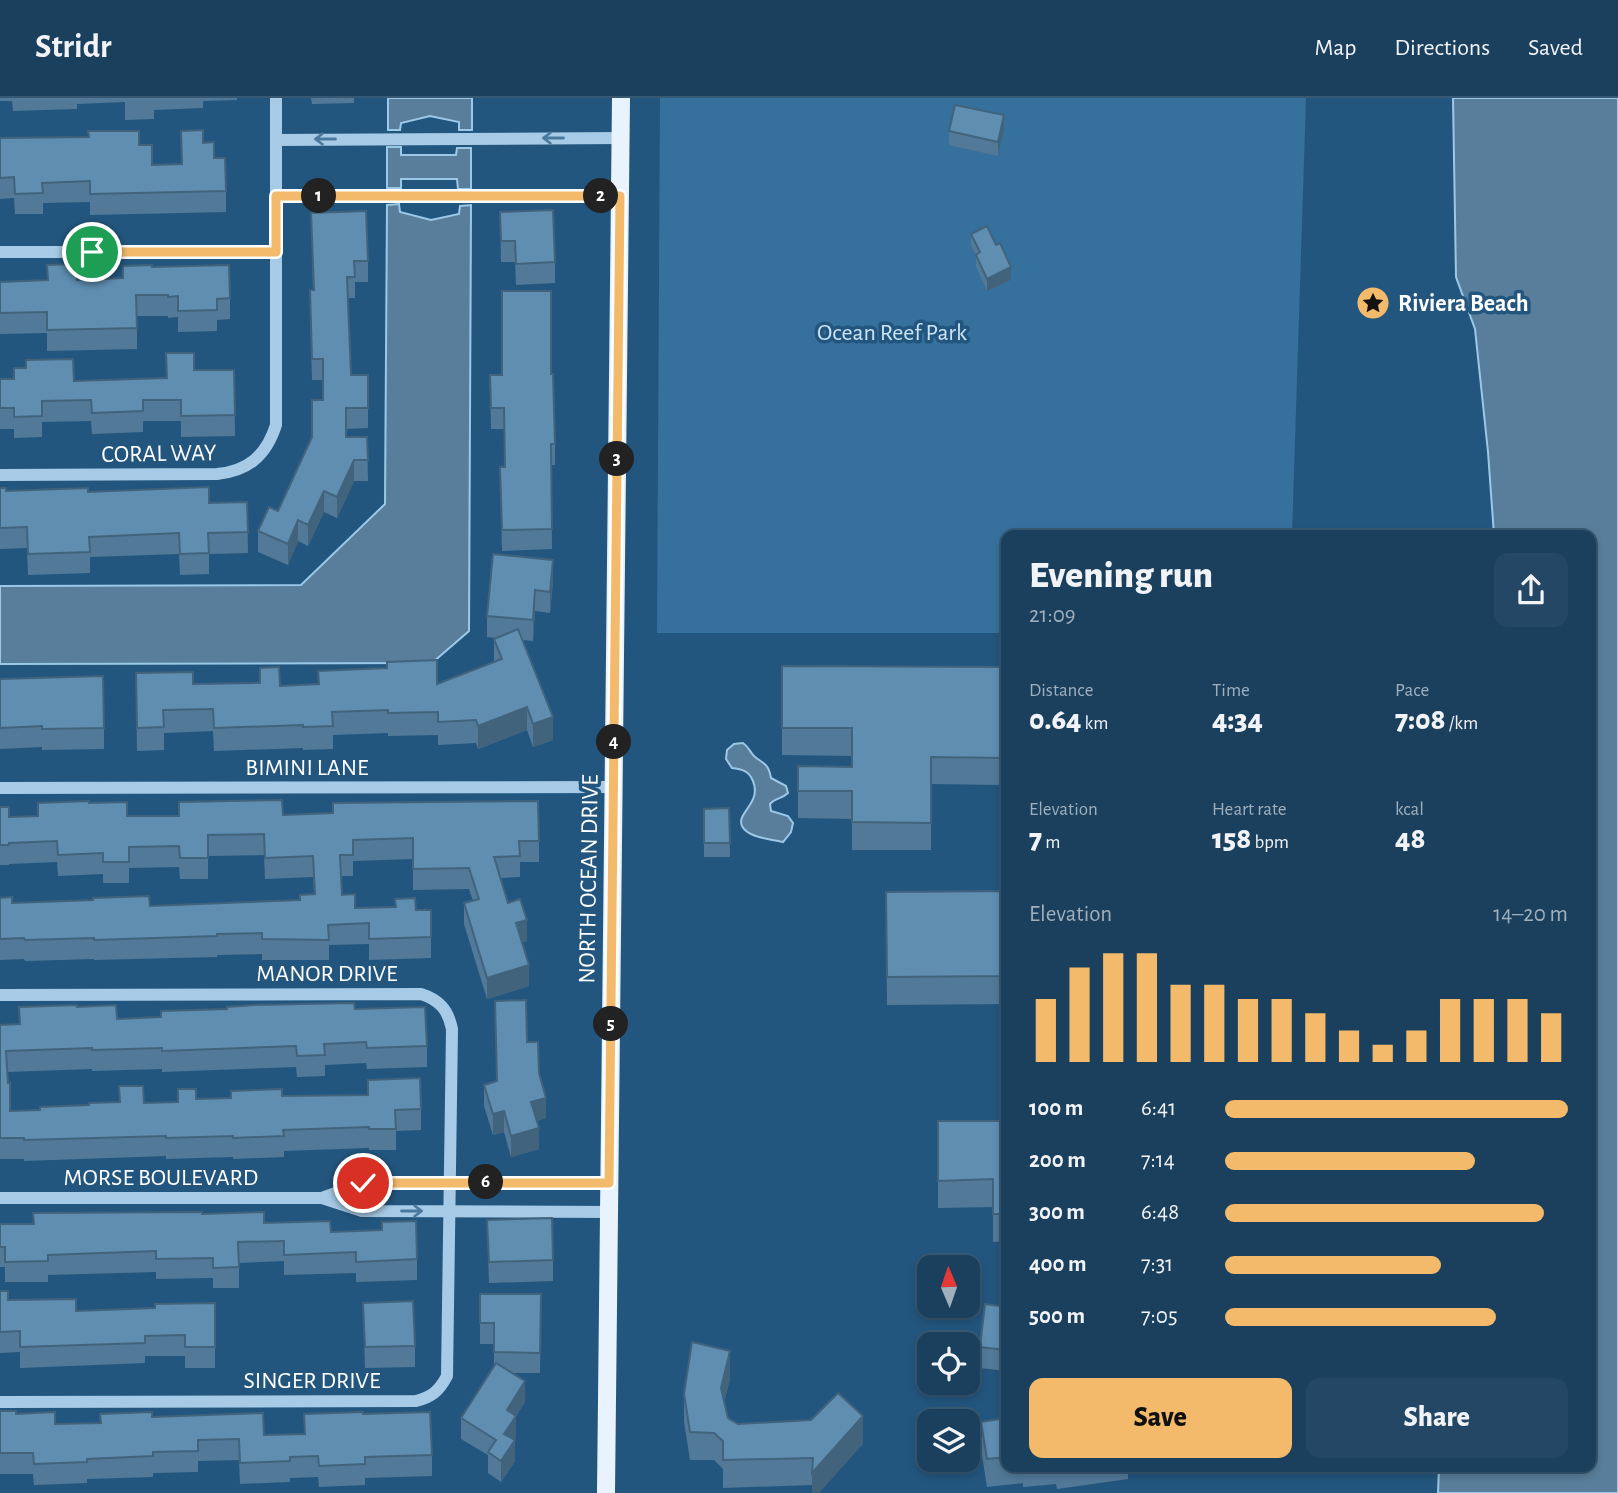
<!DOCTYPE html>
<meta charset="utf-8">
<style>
:root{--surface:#1a405e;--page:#234764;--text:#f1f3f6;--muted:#9fafbc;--line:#385973;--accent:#f2ba6a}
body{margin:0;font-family:"Alegreya Sans",sans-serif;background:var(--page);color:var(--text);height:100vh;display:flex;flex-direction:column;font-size:26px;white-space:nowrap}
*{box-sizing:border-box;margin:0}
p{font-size:23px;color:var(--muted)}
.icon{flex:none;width:38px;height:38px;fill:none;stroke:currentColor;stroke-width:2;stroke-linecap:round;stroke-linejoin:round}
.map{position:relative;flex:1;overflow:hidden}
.side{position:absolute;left:1001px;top:432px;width:595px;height:942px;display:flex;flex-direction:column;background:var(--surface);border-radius:14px;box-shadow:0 4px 10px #0003,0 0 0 2px var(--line)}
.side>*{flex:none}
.needle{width:46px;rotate:358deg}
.controls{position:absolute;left:917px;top:1157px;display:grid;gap:14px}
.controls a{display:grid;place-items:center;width:63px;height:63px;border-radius:14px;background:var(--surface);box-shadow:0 4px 10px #0003,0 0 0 2px var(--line);font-size:35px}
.pin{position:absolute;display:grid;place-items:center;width:60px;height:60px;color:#fff;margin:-30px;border:4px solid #fff;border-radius:50%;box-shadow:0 2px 7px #0007}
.km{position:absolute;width:35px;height:35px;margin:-18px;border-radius:50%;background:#222;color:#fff;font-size:19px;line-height:35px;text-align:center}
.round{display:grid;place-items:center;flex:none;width:74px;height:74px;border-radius:14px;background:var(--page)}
.overview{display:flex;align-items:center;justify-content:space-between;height:119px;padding:0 28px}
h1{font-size:38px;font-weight:800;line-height:52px}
.stats{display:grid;grid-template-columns:repeat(3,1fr);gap:10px;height:119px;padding:7px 28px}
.stats div{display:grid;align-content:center}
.stats b{font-size:30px;font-weight:800}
.stats small{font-size:19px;font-weight:400}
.stats p{font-size:19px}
.chart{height:196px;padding:14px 28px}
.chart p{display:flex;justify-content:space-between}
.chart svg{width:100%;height:126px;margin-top:7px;stroke:var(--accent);stroke-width:6}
.cta{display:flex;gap:14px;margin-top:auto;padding:14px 28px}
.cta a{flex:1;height:80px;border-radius:14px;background:var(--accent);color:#111;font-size:28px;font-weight:800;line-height:80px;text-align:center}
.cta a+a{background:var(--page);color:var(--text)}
ul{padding:0 28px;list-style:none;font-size:23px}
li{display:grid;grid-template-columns:112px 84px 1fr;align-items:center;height:52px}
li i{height:18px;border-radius:9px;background:var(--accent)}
header{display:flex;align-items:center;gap:42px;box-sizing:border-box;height:98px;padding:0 35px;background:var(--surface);border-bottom:2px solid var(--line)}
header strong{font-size:33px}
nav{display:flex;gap:38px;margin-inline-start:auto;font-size:24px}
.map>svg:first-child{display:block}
.green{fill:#36709c}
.water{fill:#597e9b;stroke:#9bc8e7;stroke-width:2}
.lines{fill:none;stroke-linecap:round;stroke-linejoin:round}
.minor{stroke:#a7cbe6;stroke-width:12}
.major{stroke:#e8f3fd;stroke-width:18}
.wall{fill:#527a98}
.shaded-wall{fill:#42637c}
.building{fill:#5f8eb1;stroke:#42637c;stroke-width:2}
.oneway{stroke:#4b799d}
.route-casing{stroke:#fff;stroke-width:14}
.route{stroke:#f2ba6a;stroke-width:9}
.labels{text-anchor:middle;stroke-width:7;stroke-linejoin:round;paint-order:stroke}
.poi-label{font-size:24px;font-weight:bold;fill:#fff;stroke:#23567e;text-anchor:start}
.park-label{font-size:24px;fill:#cae3f5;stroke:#23567e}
.street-label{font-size:24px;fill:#fff;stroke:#23567e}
</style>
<header>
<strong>Stridr</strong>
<nav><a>Map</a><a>Directions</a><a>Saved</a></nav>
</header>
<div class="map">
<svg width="1618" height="1395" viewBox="0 0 1618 1395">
<rect width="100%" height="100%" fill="#23567e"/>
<polygon class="green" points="660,0 1306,0 1292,437 1006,438 1006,535 657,535"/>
<g class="water">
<polygon points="388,0 472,0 472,32 459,32 459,24 430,18 401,25 400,32 388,32"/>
<polygon points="1453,0 1618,0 1618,1395 1438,1395 1439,1369 1591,1368 1591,438 1494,437 1488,354 1475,231 1456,179"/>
<polygon points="387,49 401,49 401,57 456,57 457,50 471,50 471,91 458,91 457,81 401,81 401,90 387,90"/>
<polygon points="399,106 400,114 431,122 459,116 460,108 471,107 469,533 432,565 0,566 0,488 301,487 385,406 387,107"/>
<path d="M743 645C749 649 749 653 754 658 764 667 768 664 771 680L786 688 788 695C782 701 775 700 770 706L771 713 788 718 793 725 791 734 783 744C771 741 748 740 742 728 736 715 762 705 753 683 749 673 742 671 732 670L726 661 727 652 734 646Z"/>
</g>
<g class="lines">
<g class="minor">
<polyline points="276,42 621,40"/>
<polyline points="276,98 620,98"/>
<polyline points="0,154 276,154"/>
<path d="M0 377 217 376C248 373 266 358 276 327V0"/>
<polyline points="0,690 614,689"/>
<path d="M0 897 421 896C440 902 448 912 452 931L447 1278C439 1293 432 1299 416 1303L0 1304"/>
<polyline points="0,1100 322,1100 362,1113 609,1114"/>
<polyline points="322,1100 363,1085 609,1085"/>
</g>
<polyline class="major" points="606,1395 621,0"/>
</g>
<g class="wall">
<polygon points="0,0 237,0 237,2 203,3 203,10 154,12 154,21 125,22 125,4 77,6 77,11 13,13 12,3 0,3"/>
<polygon points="311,0 354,0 354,5 312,6"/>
<polygon points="1004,32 998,58 949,47 949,33"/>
<polygon points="181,33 203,45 214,60 226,93 226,114 90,117 90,104 43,105 43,116 15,116 14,100 0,101 0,40 139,47 152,67 181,66"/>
<polygon points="500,114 555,164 555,185 516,187 515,164 501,164"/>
<polygon points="311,115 368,163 368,184 355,184 355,200 348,200 351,277 368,277 368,330 346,331 346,339 367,339 368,383 354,383 337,420 324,414 308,448 298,443 288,467 258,454 258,433 278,413 312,339 323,302 323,282 312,282 310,213 310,192 313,192"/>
<polygon points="971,136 1011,182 987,193 976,169 976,157 971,148"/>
<polygon points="152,169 230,200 230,221 217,222 217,233 178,234 178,219 168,220 168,218 137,218 137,251 47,253 47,235 0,236 0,184 123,180"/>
<polygon points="194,272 234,272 235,338 181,339 181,323 143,323 143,334 92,336 91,323 42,324 42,339 14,340 14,331 0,331 0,281 74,283 166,280"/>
<polygon points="551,276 555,346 555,367 551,367 552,451 502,453 500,369 505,369 504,331 491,331 490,277"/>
<polygon points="0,390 6,393 88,394 209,405 247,404 248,455 209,456 209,476 180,477 179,456 90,459 90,475 28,477 27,450 0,451"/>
<polygon points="553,483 550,515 535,513 533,543 523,542 553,642 533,649 527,632 478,651 476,645 438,647 438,637 388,638 388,635 333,637 333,651 303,652 303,650 214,653 213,633 164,635 164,652 137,653 136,575 193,586 280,588 437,586 494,564 494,541 497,540 487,539 487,518"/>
<polygon points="782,568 1006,569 1006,687 931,686 931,752 852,752 852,721 798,720 798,668 852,669 852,658 782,657"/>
<polygon points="0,581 104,630 104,651 42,652 42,649 0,651"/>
<polygon points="89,705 127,718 283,717 539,743 539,764 520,764 520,779 500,780 508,805 527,843 522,844 529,888 487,901 464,826 464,805 473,803 469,791 413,792 413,761 353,763 353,778 341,778 342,797 355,810 431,812 431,860 369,862 369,846 329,847 329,862 262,862 262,856 217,857 217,859 94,862 94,861 25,863 24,861 0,862 0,800 12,805 150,808 300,802 314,796 313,779 265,781 264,757 208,758 208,781 180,781 179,769 129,770 129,785 103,785 103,776 58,778 57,764 9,766 9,767 0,767 0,709 9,719 38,718"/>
<polygon points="729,710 730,759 704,759 704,711"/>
<polygon points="1006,793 1006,906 887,907 886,794"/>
<polygon points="495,903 527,944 539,975 546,1020 537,1023 539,1051 511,1059 504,1034 493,1037 484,1008 484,987 497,983"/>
<polygon points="19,909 77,909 117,921 355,911 427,948 427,969 367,971 366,965 325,967 325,978 297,979 296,969 162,974 162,971 92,973 92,971 7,974 10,1013 178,1004 196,1001 282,998 421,1011 421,1032 396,1033 396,1052 369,1052 369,1050 284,1053 284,1059 233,1061 233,1059 166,1061 166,1058 24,1063 24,1061 0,1061 0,927 19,927"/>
<polygon points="938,1023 1006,1023 1006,1143 993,1144 993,1109 938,1110"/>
<polygon points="202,1116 264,1125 331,1134 417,1161 417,1182 356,1184 356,1175 284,1177 284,1163 239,1165 239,1190 213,1190 213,1180 156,1181 156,1174 48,1177 48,1184 5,1184 5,1169 0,1169 0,1126 34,1126"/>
<polygon points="487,1122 553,1162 553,1183 489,1185"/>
<polygon points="0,1193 8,1202 76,1213 155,1210 215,1205 215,1270 185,1270 185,1258 145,1258 145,1265 20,1270 20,1254 0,1255"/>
<polygon points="480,1196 541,1196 540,1275 513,1275 525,1304 516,1318 516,1339 514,1342 515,1363 501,1384 488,1375 488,1357 461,1341 461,1320 494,1269 494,1246 480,1246"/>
<polygon points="363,1205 415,1248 415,1269 365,1270"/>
<polygon points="1006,1209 1006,1273 980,1270 980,1249"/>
<polygon points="730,1281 724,1304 728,1320 738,1326 863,1346 812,1395 812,1387 723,1390 723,1371 714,1362 690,1362 684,1324 684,1296"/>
<polygon points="0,1313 16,1316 55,1326 100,1325 152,1319 264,1337 304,1336 304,1316 363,1316 432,1357 432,1378 365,1380 365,1387 319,1389 318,1379 290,1380 290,1384 240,1386 239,1362 198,1363 198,1374 153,1375 153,1379 87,1381 87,1385 34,1387 33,1376 0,1376"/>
<polygon points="1006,1320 1006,1368 1128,1368 1128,1381 1057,1391 1056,1386 1023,1389 1023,1385 987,1389 981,1351 981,1324"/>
</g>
<g class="shaded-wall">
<polygon points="1004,17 1004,32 998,58 998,44"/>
<polygon points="1011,169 1011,182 987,193 987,181"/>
<polygon points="354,362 354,383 337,420 337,399"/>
<polygon points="324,393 324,414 308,448 308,427"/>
<polygon points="298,422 298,443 288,467 288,446"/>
<polygon points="553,462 553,483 550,515 550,494"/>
<polygon points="535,492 535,513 533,543 533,522"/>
<polygon points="527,609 527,632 478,651 478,628"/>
<polygon points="553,619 553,642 533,649 533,626"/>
<polygon points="527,822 527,843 516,846 516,825"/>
<polygon points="529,867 529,888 487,901 487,880"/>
<polygon points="546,1000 546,1020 531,1025 531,1004"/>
<polygon points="504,1013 504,1034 493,1037 493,1016"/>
<polygon points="539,1030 539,1051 511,1059 511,1038"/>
<polygon points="730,1253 730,1281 721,1318 721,1290"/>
<polygon points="525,1283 525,1304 516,1318 516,1339 504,1357 504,1336 507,1312"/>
<polygon points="863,1318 863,1346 819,1395 812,1395 812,1375"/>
<polygon points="515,1342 515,1363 501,1384 501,1363"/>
</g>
<g class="building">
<polygon points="955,7 1004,17 998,44 949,33"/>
<polygon points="203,32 203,45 214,44 214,60 225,60 226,93 90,96 90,83 42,85 43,95 15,96 14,79 0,80 0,40 89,39 88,33 139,33 139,47 152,47 152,67 182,66 181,33"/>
<polygon points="553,112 555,164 516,166 515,143 501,143 500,114"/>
<polygon points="366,113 368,163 354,163 355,179 347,179 351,277 368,277 368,310 346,310 346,339 367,339 368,362 354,362 337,399 324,393 308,427 298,422 288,446 258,433 269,409 278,413 312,339 312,302 323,302 323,261 312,261 310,192 314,192 311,115"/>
<polygon points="987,128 996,147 1000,145 1011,169 987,181 976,157 980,154 971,136"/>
<polygon points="77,166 77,182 123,180 123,168 152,167 152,169 229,167 230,200 217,201 217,212 178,213 178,198 168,199 168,197 136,197 137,230 47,232 47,214 0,215 0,184 48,182 47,167"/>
<polygon points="502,193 551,193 551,276 553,276 555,346 551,346 552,431 502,432 500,369 505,369 504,310 491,310 490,277 502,277"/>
<polygon points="166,255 194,255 194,272 234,272 235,317 181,318 181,302 143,302 143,313 92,315 91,302 42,303 42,318 14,319 14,310 0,310 0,281 14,281 14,270 26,270 26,262 73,261 74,283 167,280"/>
<polygon points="209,389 209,405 247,404 248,434 208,435 209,455 180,456 179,435 89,439 90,454 28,456 27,429 0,430 0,390 6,390 6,393 88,390 88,394"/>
<polygon points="493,456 553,462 550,494 535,492 533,522 487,518"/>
<polygon points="518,531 553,619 533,626 527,609 478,628 476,622 438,624 438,614 388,615 388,612 332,614 333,628 303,629 303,627 214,630 213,611 163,612 164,629 137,630 136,575 193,574 193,586 260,585 260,570 279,569 280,588 319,586 318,573 387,570 387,564 437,562 437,586 502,561 494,541"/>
<polygon points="782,568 1006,569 1006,660 931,659 931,725 852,724 852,693 798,693 798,668 852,669 852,630 782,630"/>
<polygon points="103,578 104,630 42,631 42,628 0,630 0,581"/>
<polygon points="282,702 283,717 333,715 333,705 538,703 539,743 519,743 520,758 494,759 508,805 520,801 527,822 516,825 529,867 487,880 464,805 479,801 469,770 413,771 413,740 353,742 353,757 340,757 342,797 355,796 355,810 396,809 395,801 415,800 416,812 431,812 431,839 369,841 369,825 328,827 329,842 262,841 262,835 217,836 217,838 94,842 94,840 25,842 24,840 0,841 0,800 12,799 12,805 93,802 93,800 149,798 150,808 300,802 300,797 315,796 313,758 265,760 264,736 208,737 208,760 180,760 179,748 129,749 129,764 103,764 103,755 58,757 57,743 9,745 9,747 0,747 0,709 9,709 9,719 38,718 38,705 89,703 89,705 127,704 127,718 179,718 179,704"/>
<polygon points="729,710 730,745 704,745 704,711"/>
<polygon points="1006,793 1006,878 887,879 886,794"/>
<polygon points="526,902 527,944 538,944 539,975 546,1000 531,1004 539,1030 511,1038 504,1013 493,1016 484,987 497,983 495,903"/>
<polygon points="354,905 355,911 425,909 427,948 367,950 366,944 324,946 325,957 297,958 296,948 162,953 162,950 92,952 92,950 6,953 8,985 10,985 10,1013 40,1012 40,1009 89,1007 89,1005 120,1004 119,988 143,988 144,1005 178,1004 178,991 196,991 196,1001 231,1000 231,993 282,991 282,998 368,997 368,982 420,980 421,1011 395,1012 396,1031 369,1031 369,1029 283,1032 284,1038 233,1040 233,1038 166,1040 166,1038 24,1042 24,1040 0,1040 0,927 20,926 19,909 77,907 77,909 116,907 117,921 161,919 161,913 227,911 227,909 254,907"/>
<polygon points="938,1023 1006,1023 1006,1116 993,1116 993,1081 938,1083"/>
<polygon points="202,1114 202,1116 264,1114 264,1125 330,1123 331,1134 382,1132 382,1124 416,1123 417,1161 356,1164 356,1154 284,1157 284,1143 238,1144 239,1169 213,1170 213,1160 156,1161 156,1153 48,1157 48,1163 5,1164 5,1149 0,1149 0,1126 34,1126 33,1115"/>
<polygon points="552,1120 553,1162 489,1164 487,1122"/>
<polygon points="0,1193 8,1193 8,1202 76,1201 76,1213 155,1210 155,1206 215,1205 215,1249 185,1249 185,1237 145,1238 145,1245 20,1249 20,1233 0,1234"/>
<polygon points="480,1196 541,1196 540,1255 494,1254 494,1225 480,1225"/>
<polygon points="413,1203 415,1248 365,1249 363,1205"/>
<polygon points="985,1206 1006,1209 1006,1252 980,1249"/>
<polygon points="692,1244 730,1253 721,1290 728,1320 738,1326 811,1322 838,1295 863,1318 812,1375 813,1360 723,1362 723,1343 714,1335 690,1334 684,1296"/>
<polygon points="496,1265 525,1283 507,1312 516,1318 504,1336 515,1342 501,1363 488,1354 496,1342 461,1320"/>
<polygon points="0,1313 16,1313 16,1316 55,1314 55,1326 101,1325 100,1316 152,1314 152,1319 263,1315 264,1337 305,1336 304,1316 363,1314 363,1316 430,1314 432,1357 365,1359 365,1366 319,1368 318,1358 290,1359 290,1363 240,1365 239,1341 198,1342 198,1353 153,1354 153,1358 87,1361 87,1364 34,1366 33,1355 0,1355"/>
<polygon points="1006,1320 1006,1359 987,1361 981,1324"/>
</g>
<defs><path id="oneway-shaft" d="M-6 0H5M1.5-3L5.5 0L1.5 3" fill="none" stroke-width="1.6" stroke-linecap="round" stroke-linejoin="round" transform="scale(1.75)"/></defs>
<g class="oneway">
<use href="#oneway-shaft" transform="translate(553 40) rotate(180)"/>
<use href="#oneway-shaft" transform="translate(325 41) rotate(180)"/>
<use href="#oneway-shaft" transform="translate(412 1113)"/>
</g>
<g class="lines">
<defs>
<polyline id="route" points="92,154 276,154 276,98 620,98 609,1085 363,1085"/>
</defs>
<use href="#route" class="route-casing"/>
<use href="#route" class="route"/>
</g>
<defs>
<symbol id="sight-disc" viewBox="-11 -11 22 22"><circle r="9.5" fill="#f2ba6a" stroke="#23567e"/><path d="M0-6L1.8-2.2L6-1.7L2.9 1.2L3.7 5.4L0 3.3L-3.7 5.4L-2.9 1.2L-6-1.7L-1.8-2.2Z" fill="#111"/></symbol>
</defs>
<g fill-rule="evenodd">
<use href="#sight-disc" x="1354" y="186" width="38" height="38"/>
</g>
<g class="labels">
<g class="poi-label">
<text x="1398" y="213">Riviera Beach</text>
</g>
<g class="park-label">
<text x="892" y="242">Ocean Reef Park</text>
</g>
<g class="street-label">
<text transform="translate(159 355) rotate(-1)" y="8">CORAL WAY</text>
<text x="307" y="677">BIMINI LANE</text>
<text transform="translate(588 781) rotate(-89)" y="8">NORTH OCEAN DRIVE</text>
<text x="327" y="883">MANOR DRIVE</text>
<text x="161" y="1087">MORSE BOULEVARD</text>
<text x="312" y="1290">SINGER DRIVE</text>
</g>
</g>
</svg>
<div class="controls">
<a><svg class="needle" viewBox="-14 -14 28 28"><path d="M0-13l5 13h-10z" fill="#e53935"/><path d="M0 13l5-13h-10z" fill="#9fafbc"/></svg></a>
<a><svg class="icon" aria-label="locate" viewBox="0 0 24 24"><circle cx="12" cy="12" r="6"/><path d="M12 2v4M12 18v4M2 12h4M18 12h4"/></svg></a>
<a><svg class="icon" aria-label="layers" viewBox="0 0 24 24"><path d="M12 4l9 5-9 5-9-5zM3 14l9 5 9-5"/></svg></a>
</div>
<div class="pin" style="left:92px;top:154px;background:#1e9e55"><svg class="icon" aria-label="arrive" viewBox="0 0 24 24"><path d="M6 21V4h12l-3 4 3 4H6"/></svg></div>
<div class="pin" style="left:363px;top:1085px;background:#d93025"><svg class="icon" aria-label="check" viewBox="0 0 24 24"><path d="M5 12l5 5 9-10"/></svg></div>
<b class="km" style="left:319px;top:98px">1</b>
<b class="km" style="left:601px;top:98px">2</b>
<b class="km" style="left:617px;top:361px">3</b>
<b class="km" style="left:614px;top:644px">4</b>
<b class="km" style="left:611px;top:926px">5</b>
<b class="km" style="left:486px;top:1084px">6</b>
<section class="side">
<div class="overview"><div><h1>Evening run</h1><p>21:09</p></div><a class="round"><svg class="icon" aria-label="share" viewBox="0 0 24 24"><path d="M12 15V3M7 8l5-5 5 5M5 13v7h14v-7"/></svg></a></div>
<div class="stats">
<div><p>Distance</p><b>0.64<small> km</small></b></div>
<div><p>Time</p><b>4:34</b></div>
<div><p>Pace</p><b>7:08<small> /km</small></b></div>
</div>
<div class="stats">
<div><p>Elevation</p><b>7<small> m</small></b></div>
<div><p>Heart rate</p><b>158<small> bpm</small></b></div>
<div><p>kcal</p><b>48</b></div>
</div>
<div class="chart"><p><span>Elevation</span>14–20 m</p>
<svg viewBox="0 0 160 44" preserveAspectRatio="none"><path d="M5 44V22M15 44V11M25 44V6M35 44V6M45 44V17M55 44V17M65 44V22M75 44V22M85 44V27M95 44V33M105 44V38M115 44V33M125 44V22M135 44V22M145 44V22M155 44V27"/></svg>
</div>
<ul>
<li><b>100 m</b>6:41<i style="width:100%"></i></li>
<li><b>200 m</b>7:14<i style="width:73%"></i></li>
<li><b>300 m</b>6:48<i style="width:93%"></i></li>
<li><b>400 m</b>7:31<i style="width:63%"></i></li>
<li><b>500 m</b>7:05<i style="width:79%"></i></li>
</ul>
<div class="cta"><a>Save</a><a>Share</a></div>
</section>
</div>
